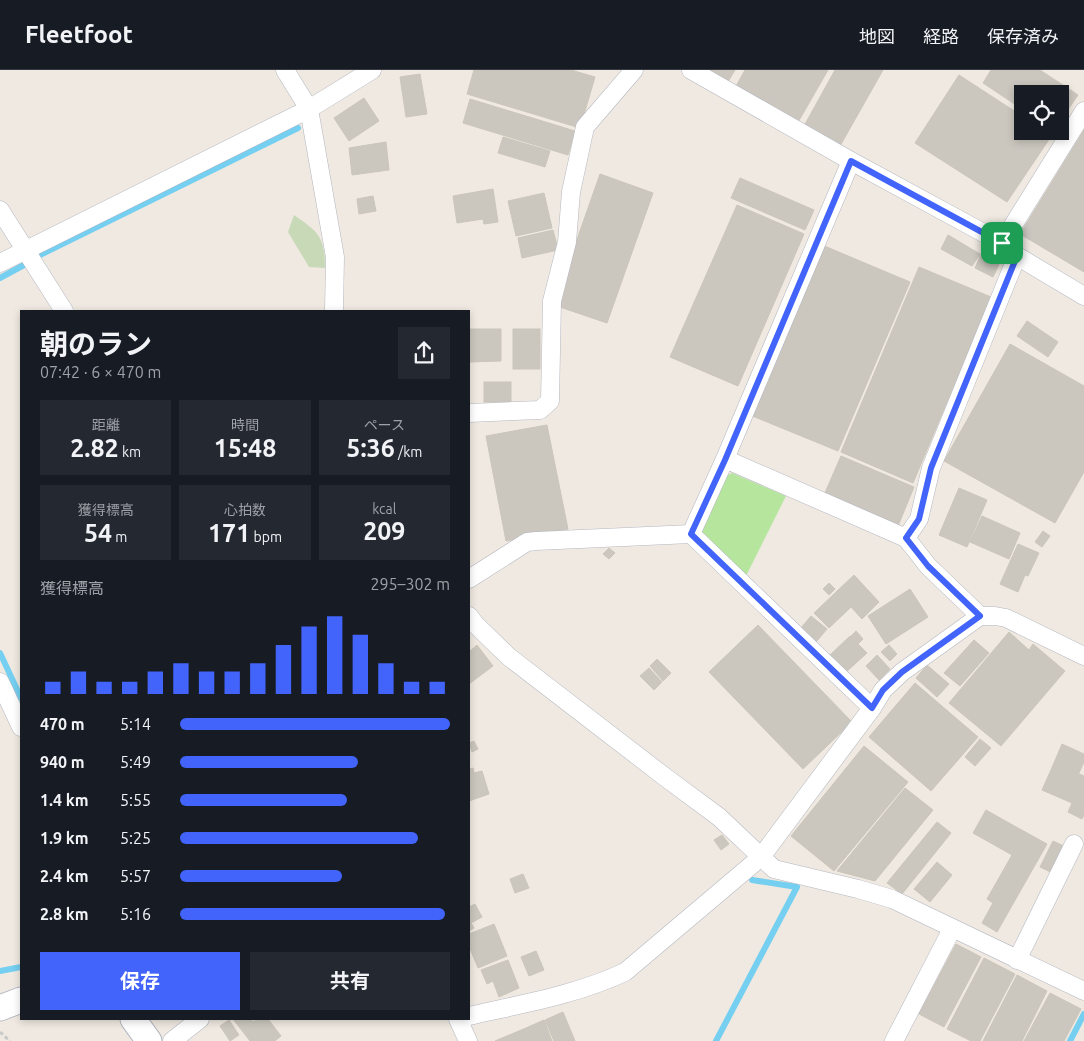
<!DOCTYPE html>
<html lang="ja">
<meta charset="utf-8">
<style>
:root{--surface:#171b24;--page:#242831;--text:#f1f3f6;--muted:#9ea1a6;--line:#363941;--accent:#4264fb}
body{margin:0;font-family:Ubuntu,"Noto Sans JP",sans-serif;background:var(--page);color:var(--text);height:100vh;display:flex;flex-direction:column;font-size:19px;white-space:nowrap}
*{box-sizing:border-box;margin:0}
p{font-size:16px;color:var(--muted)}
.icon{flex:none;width:28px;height:28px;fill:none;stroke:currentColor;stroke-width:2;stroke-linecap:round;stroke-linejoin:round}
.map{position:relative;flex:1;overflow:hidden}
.sheet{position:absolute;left:20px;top:240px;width:450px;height:710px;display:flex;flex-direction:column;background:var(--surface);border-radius:0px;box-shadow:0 2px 8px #0003}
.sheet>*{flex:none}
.fabs{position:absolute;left:1014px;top:15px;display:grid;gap:10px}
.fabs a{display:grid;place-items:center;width:55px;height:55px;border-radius:0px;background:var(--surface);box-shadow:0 2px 8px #0003;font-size:25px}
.pin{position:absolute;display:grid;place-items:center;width:42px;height:42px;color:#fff;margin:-21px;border-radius:10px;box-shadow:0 2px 8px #0006}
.round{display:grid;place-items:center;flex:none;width:52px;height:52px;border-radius:0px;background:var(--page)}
.headline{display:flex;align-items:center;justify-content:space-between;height:85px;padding:0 20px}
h1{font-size:28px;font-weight:700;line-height:38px}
.metrics{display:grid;grid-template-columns:repeat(3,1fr);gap:8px;height:85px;padding:5px 20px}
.metrics div{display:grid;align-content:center;border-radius:0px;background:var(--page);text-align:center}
.metrics b{font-size:25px;font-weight:700}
.metrics small{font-size:14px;font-weight:400}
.metrics p{font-size:14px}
.chart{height:140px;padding:10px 20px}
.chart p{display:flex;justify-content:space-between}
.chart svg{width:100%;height:90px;margin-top:5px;stroke:var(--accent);stroke-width:6}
.action{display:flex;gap:10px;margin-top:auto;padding:10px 20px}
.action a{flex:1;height:58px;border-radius:0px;background:var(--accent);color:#fff;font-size:20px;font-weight:700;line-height:58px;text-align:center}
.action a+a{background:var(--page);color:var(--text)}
ul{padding:0 20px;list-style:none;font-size:16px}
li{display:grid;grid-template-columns:80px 60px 1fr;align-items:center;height:38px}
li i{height:12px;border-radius:6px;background:var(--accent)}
header{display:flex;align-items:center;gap:30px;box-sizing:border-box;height:70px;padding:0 25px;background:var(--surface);border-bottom:1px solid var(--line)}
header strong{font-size:24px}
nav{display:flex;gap:28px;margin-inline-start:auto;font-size:18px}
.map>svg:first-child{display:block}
.green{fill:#b6e59e}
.cemetery{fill:#c8d9b8}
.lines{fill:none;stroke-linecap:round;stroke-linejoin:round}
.stream{stroke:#75cff0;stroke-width:6}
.building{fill:#cbc7bf;stroke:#cbc5ba}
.street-casing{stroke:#b4b7c1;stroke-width:19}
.secondary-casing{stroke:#b4b7c1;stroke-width:27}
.path{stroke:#c9c9c9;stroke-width:3;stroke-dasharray:4 2.5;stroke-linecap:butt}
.street{stroke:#fff;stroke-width:18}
.secondary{stroke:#fff;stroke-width:25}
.route-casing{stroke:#fff;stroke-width:10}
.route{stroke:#4264fb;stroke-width:6}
</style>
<header>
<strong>Fleetfoot</strong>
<nav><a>地図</a><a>経路</a><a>保存済み</a></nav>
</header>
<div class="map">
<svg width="1084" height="971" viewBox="0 0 1084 971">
<rect width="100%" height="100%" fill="#efe9e1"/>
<polygon class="green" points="732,403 786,426 745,508 703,466 701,460 725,407"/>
<path class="cemetery" d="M294 145C318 162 325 166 325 198L309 197 288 162Z"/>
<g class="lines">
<g class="stream">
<polyline points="40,185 298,58"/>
<polyline points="0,208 24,195"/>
<polyline points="0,583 21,628"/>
<polyline points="0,901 21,897"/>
<polyline points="716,971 797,817 752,810"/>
<polyline points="1070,971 1084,944"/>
</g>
</g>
<g class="building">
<polygon points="474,0 571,0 595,7 580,58 467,24"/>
<polygon points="701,0 735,0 726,15"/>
<polygon points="745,0 828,0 797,54 735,18"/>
<polygon points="835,0 883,0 840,76 804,56"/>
<polygon points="991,0 1040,0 1078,25 1060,51 1060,24 1022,24 1022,39 983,13"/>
<polygon points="420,4 427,44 406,47 400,7"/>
<polygon points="959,5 1022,46 1022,61 1046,61 1052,65 1007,132 915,73"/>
<polygon points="364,28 379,51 349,71 334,48"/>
<polygon points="470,29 575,61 568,85 463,53"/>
<polygon points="1084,60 1084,202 1020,164"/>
<polygon points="503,67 550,81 545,97 498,83"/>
<polygon points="386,72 389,100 352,105 349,78"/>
<polygon points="600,104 653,123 607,253 554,235"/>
<polygon points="740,108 814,140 805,160 731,128"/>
<polygon points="493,119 498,152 484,154 483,149 457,153 453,126"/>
<polygon points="544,123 552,158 516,166 508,131"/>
<polygon points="373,126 376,141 359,144 357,129"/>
<polygon points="737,135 804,164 738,316 670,287"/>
<polygon points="553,160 558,180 522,188 518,168"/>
<polygon points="948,165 980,184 972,196 941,179"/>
<polygon points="822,175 910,212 838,381 750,345"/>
<polygon points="981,184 1000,192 993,207 975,198"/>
<polygon points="919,197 991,227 913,413 841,382"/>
<polygon points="1027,251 1058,272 1048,287 1017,266"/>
<polygon points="469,259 501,259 501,291 469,292"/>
<rect x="513" y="259" width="27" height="40"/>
<polygon points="1010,274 1084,316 1084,402 1055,453 944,391"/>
<rect x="484" y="312" width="27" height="20"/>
<polygon points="547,355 568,459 506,471 486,366"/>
<polygon points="841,386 914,417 898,456 824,425"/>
<polygon points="959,418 987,430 967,477 939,465"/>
<polygon points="982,446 1020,463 1009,489 970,472"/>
<polygon points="1043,461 1050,466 1042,477 1035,472"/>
<polygon points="1018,474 1039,483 1028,506 1025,505 1018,522 1000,514"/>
<polygon points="609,478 615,483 609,489 603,484"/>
<polygon points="854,505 879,532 862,549 851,537 829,558 814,543"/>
<polygon points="829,513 835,519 829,525 823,519"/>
<polygon points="910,519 928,547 886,574 868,546"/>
<polygon points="811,546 827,559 816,572 800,559"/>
<polygon points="758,555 852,652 803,699 709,602"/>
<polygon points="856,561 863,569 858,574 851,566"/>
<polygon points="1009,562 1029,580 1033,574 1065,601 1001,676 949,633"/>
<polygon points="850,566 867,583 845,603 829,586"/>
<polygon points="974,570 989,583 960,616 944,603"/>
<polygon points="477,575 493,596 469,614 469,582"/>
<polygon points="889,575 897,584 890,591 881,582"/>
<polygon points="877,585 890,599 879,610 866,596"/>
<polygon points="657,589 671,603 663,611 650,596"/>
<polygon points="927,595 949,614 937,627 916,608"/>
<polygon points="649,598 662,612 654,620 640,606"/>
<polygon points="915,613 978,667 931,721 869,667"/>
<polygon points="980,669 991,678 975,696 965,687"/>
<polygon points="474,671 478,679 472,682 469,673"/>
<polygon points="1062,674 1084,684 1084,692 1079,703 1054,693"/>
<polygon points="864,676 908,712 834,801 791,766"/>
<polygon points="1054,693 1084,706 1084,745 1082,749 1068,742 1072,733 1042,720"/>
<polygon points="473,698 474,703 482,701 489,724 469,731 469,699"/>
<polygon points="905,718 933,740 875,811 837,801"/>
<polygon points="986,740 1018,758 1005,781 973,763"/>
<polygon points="937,752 951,763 902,824 887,813"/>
<polygon points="1018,758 1047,774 997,862 982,853 993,833 987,829 1012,785 1005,781"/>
<polygon points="722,765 729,774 721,780 714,770"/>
<polygon points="1053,771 1068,778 1055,804 1040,797"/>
<polygon points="937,792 952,805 930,832 914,819"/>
<polygon points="523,804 529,818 515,823 510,809"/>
<polygon points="475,834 482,847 471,853 474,858 469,861 469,837"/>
<polygon points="494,854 507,886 478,898 469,876 469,864"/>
<polygon points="956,874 981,887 944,957 919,944"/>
<polygon points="536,881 544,900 529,906 521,887"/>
<polygon points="984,888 1015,904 980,971 971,971 947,959"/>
<polygon points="508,890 519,918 499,927 493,911 487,914 481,900"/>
<polygon points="1017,905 1047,921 1022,971 983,971"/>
<polygon points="1050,923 1081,939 1064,971 1024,971"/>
<polygon points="563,942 575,971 554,971 545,950"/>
<polygon points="233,949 251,949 253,952 257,949 268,949 281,966 275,971 250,971"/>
<polygon points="229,950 239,965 230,971 220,956"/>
<polygon points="544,950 552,971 495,971 526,958"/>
</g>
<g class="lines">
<defs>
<g id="street">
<polyline points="285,0 309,39 335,187 334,241"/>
<polyline points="691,0 851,91 1002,173 1017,186 1084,226"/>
<polyline points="0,140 64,241"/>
<polyline points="1002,173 1084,41"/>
<polyline points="0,193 309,39 372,0"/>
<polyline points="469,343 540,340 550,331 552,231 567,172 571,122 585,57 634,0"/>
<polyline points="725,389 906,468 928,496 980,546"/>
<polyline points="691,464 725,389 851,91"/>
<polyline points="906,468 919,449 931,398 1017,186"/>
<polyline points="469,509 527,472 536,471 691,464 872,638"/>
<polyline points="469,546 475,554 509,587 665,707 719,747 774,799 858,819 892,829 1084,921"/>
<polyline points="0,612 21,657"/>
<polyline points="1017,890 1074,774"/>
<path d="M469 946C521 934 576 925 625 902L761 787 872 638 883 620 902 602 980 546H995L1006 548 1084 586"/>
<polyline points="458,949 468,971"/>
<polyline points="172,971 200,949"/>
<polyline points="894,971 952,859"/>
</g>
<g id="secondary">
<polyline points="0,938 21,930"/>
<polyline points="133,949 149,971"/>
</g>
</defs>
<use href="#street" class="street-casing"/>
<use href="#secondary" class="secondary-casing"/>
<polyline class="path" points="0,962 10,971"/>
<use href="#street" class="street"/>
<use href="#secondary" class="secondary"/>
</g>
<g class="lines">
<defs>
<polygon id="route" points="851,91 1002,173 1017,186 931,398 919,449 906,468 928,496 980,546 902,602 883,620 872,638 691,464 725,390"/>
</defs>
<use href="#route" class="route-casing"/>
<use href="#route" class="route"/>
</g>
</svg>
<div class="fabs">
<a><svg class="icon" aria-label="locate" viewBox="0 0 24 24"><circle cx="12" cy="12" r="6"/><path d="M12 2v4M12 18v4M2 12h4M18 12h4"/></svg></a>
</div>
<div class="pin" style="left:1002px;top:173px;background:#1e9e55"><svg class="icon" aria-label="arrive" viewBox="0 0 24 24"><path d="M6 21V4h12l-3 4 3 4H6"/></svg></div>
<section class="sheet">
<div class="headline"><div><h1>朝のラン</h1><p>07:42 · 6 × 470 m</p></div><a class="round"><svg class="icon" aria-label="share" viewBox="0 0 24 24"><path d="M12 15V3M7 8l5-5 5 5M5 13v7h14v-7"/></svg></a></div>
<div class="metrics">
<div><p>距離</p><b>2.82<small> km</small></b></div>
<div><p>時間</p><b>15:48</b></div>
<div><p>ペース</p><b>5:36<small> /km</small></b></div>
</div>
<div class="metrics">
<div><p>獲得標高</p><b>54<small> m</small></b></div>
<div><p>心拍数</p><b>171<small> bpm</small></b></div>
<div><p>kcal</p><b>209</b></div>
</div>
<div class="chart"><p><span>獲得標高</span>295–302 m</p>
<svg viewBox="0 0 160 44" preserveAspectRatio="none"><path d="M5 44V38M15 44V33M25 44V38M35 44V38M45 44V33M55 44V29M65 44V33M75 44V33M85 44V29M95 44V20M105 44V11M115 44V6M125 44V15M135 44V29M145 44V38M155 44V38"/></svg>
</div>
<ul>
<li><b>470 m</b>5:14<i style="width:100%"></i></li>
<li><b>940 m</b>5:49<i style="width:66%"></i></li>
<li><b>1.4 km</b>5:55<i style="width:62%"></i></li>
<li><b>1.9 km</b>5:25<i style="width:88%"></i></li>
<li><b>2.4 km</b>5:57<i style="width:60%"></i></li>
<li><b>2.8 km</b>5:16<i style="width:98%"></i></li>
</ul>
<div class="action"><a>保存</a><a>共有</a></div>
</section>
</div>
